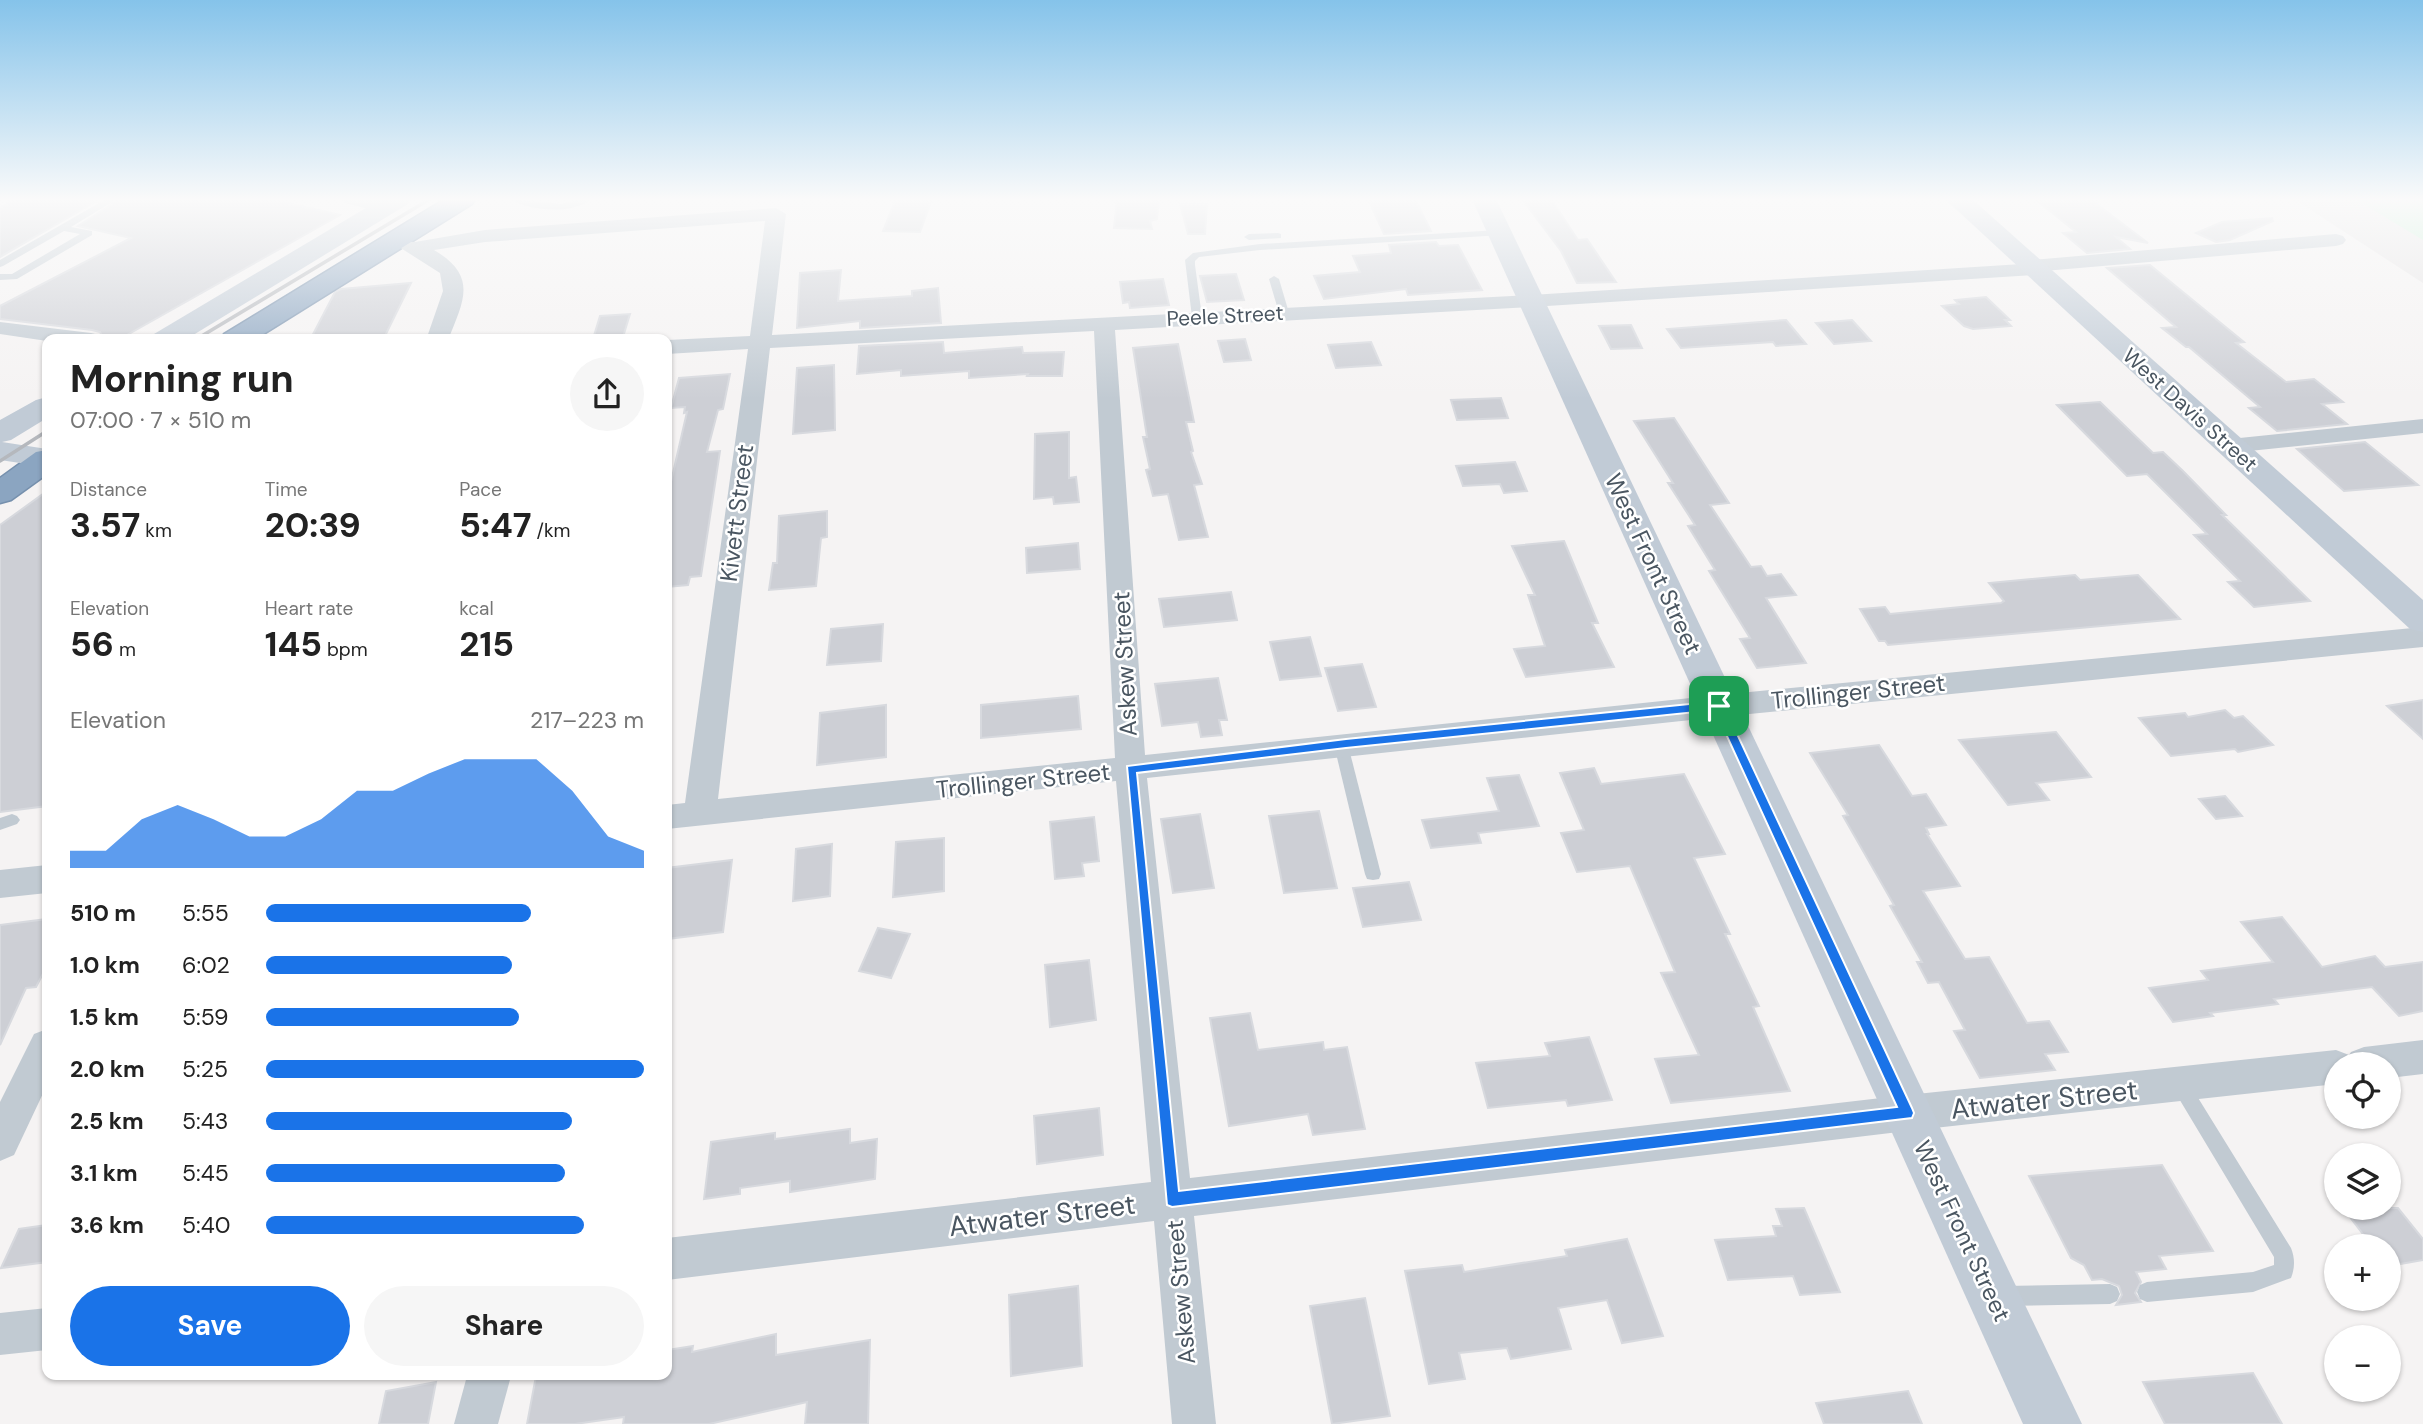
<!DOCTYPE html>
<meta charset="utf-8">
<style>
:root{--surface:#fff;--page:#f6f6f6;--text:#222;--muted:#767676;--accent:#1a73e8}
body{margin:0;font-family:"DM Sans",sans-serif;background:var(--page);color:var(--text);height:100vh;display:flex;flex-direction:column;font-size:26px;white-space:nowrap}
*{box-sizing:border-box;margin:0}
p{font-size:23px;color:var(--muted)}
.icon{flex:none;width:38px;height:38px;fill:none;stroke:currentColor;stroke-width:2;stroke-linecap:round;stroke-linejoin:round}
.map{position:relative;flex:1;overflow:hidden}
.panel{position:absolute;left:42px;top:334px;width:630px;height:1046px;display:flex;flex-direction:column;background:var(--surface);border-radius:14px;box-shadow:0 2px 5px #0004}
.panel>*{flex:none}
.controls{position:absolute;left:2324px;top:1052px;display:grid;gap:14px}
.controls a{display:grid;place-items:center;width:77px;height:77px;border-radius:50%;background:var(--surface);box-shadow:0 2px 5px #0004;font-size:35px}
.pin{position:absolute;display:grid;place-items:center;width:60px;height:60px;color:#fff;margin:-30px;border-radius:14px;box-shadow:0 4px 10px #0006}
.round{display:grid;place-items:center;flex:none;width:74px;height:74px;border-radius:37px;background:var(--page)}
.head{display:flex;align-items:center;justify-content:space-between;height:119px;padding:0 28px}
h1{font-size:38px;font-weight:700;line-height:52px}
.stats{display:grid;grid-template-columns:repeat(3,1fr);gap:10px;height:119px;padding:7px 28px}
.stats div{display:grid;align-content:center}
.stats b{font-size:35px;font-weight:700}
.stats small{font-size:19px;font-weight:400}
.stats p{font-size:19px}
.chart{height:196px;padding:14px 28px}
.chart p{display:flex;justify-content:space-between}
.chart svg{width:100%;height:126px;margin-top:7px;fill:var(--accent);opacity:.7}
.button{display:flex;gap:14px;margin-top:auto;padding:14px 28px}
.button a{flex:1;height:80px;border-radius:42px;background:var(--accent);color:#fff;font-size:28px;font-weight:700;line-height:80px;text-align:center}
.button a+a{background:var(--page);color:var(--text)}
ul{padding:0 28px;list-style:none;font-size:23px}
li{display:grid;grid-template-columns:112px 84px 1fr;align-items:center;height:52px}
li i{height:18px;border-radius:9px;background:var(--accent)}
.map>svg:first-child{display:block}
.education{fill:#e6e4e5}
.green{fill:#c3f1d5}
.building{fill:#cdcfd5;stroke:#d7d9de;stroke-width:2}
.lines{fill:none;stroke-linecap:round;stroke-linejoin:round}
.highway-casing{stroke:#7690ad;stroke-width:3}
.lane{fill:#c1cad2;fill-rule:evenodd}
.street{fill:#c1cad2;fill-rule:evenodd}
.secondary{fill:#c1cbd6;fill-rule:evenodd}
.highway{fill:#8ba5c1;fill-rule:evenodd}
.rail{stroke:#b5b8bd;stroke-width:3.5}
.route{fill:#1a73e8;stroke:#fff;stroke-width:2;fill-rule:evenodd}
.labels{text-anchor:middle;stroke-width:5;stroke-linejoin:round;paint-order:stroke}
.far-street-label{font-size:21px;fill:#4a5661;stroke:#fff}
.street-label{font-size:24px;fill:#4a5661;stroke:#fff}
.near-street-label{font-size:28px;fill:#4a5661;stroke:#fff}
</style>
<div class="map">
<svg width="2423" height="1424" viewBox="0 0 2423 1424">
<rect width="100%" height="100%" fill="#f5f3f3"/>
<polygon class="education" points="2294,199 2423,199 2423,283"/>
<polygon class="green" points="2355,199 2423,199 2423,240"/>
<g class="building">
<polygon points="15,199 100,199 0,257 0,208"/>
<polygon points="120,199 270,199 340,215 118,340 104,339 100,332 92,330 0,319 0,306 131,238 78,226"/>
<polygon points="896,199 932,199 920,232 883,231"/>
<polygon points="1117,199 1159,199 1157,219 1150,221 1152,229 1114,228"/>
<polygon points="1368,199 1415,199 1431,231 1384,234"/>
<polygon points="1522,199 1551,199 1578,240 1587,239 1616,282 1577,283 1561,251"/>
<polygon points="2035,199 2090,199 2148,243 2116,237 2130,249 2087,253 2063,233 2076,232"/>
<polygon points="1180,204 1207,204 1205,234 1188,234"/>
<polygon points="2272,218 2273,221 2230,240 2216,242 2196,233 2222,222"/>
<polygon points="1436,242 1439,246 1458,245 1482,290 1408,295 1406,289 1324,299 1314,276 1360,272 1353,256 1391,253 1389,245"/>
<polygon points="2150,265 2244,342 2236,343 2286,382 2314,379 2343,402 2322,404 2347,424 2277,431 2249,408 2260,407 2189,347 2186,347 2162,328 2176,327 2107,268"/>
<polygon points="841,270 838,301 912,296 912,291 938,288 941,323 860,328 860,321 797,328 800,273"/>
<polygon points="1236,274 1244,300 1207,302 1200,276"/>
<polygon points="1163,279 1169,305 1130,308 1129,302 1123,303 1120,282"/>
<polygon points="411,283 383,340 310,340 335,292 341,289"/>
<polygon points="1986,297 2010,320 2005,320 2011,326 1973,329 1964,326 1942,306 1959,304 1955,300"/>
<polygon points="630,314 623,337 593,339 600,316"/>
<polygon points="1786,320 1806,344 1776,346 1773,342 1681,348 1667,329"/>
<polygon points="1852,320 1871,341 1834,344 1816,323"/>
<polygon points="1631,325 1642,348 1611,349 1599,326"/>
<polygon points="1245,339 1251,360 1224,362 1218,341"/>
<polygon points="943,342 944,353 1022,347 1023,353 1064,352 1062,376 1027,376 1028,374 969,378 969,371 901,376 901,370 857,374 859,346"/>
<polygon points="1371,342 1381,365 1336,368 1328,345"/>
<polygon points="1178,344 1194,422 1186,422 1193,451 1191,452 1202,484 1194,485 1208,537 1179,540 1168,494 1153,496 1146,470 1150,469 1143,437 1147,437 1133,348"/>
<polygon points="834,365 835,430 793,434 797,368"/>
<polygon points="730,374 723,409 718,410 707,452 720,451 701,576 690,577 688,585 667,587 667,486 670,486 687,412 684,413 685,407 671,408 679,378"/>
<polygon points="1501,398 1508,418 1457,420 1451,400"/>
<polygon points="2100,402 2153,453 2163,452 2183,471 2226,515 2222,515 2310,601 2254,607 2228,582 2240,581 2194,535 2207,534 2147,474 2127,476 2057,405"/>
<polygon points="1674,418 1729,503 1710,505 1751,567 1761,566 1767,576 1781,574 1796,595 1766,598 1806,663 1757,668 1740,639 1750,638 1709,571 1715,570 1688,526 1695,525 1668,483 1673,483 1634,421"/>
<polygon points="1069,432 1069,478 1076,477 1079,502 1054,504 1053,497 1034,499 1035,434"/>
<polygon points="2365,442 2418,485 2344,491 2297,449"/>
<polygon points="1515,462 1527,491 1504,493 1500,484 1463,486 1456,466"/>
<polygon points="47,491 47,806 0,812 0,525"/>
<polygon points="827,511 827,537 821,538 816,586 769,590 773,563 777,563 779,516"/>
<polygon points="1564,541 1598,623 1592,623 1614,667 1526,677 1514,649 1545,646 1528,595 1535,595 1512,546"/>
<polygon points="1078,543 1080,569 1027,573 1026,548"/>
<polygon points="2075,575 2080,580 2138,575 2180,619 1888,645 1885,641 1879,641 1860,609 1885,607 1890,614 2001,603 2004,601 1989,583"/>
<polygon points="1231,592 1237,620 1164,627 1159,599"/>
<polygon points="883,624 881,661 827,665 831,629"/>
<polygon points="1310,637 1321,676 1280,680 1270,642"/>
<polygon points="1362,664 1376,707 1338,711 1325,668"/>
<polygon points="1218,678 1227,720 1219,720 1222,735 1201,737 1198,722 1162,726 1155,684"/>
<polygon points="1078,696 1081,729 981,738 981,705"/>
<polygon points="2423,700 2423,739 2387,706"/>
<polygon points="886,705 886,757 817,765 820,713"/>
<polygon points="2225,710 2234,718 2243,716 2273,745 2238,752 2235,749 2171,756 2139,718 2185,713 2188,717"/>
<polygon points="2056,732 2091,777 2036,783 2049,800 2008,805 1959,740"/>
<polygon points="1879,745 1912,796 1926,794 1946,825 1926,828 1929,834 1927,834 1960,886 1923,891 1965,959 1989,957 2027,1023 2049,1021 2068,1052 2045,1054 2055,1070 1980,1078 1954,1031 1965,1030 1939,982 1928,983 1917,962 1922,962 1890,906 1894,905 1843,816 1848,815 1810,753"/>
<polygon points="1594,768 1601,784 1684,774 1725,854 1694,858 1730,934 1725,934 1759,1006 1753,1007 1790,1091 1671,1103 1655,1059 1699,1055 1661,973 1675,972 1630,866 1577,872 1561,833 1584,830 1560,773"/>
<polygon points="1519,775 1539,826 1478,833 1481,843 1431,848 1422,820 1499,811 1487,778"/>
<polygon points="2225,796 2242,816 2216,819 2199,799"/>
<polygon points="1319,811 1337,888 1284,893 1269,816"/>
<polygon points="1200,814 1214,888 1173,893 1161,819"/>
<polygon points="1094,817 1099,861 1082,863 1084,876 1055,879 1050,822"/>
<polygon points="944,838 944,891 893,897 896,842"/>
<polygon points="832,844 830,896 793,901 796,849"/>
<polygon points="732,860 723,932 667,939 667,868"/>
<polygon points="1409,882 1421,920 1363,927 1353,888"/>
<polygon points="2282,917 2322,967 2375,956 2385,967 2423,962 2423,1011 2399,1016 2372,987 2274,999 2278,1004 2210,1013 2213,1016 2173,1022 2149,988 2208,980 2201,971 2273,962 2241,922"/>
<polygon points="47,919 47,966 36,987 26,988 0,1045 0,925"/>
<polygon points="878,928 910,934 891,978 859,971"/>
<polygon points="1089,960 1096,1020 1050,1027 1045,965"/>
<polygon points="1250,1013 1258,1050 1323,1042 1324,1050 1347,1047 1365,1129 1313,1135 1308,1114 1229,1126 1210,1018"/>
<polygon points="1589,1037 1612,1100 1568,1106 1566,1100 1488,1108 1476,1063 1550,1056 1545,1043"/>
<polygon points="1099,1108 1103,1155 1037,1164 1034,1116"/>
<polygon points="850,1129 850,1143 877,1139 875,1179 790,1192 790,1181 740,1188 740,1194 704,1199 711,1142 775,1133 775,1139"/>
<polygon points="2162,1165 2213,1251 2159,1256 2166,1269 2136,1272 2141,1282 2135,1293 2141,1302 2116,1305 2122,1295 2119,1286 2102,1279 2092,1280 2084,1265 2071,1258 2029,1176"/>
<polygon points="1804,1208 1840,1292 1800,1295 1793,1276 1728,1280 1715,1240 1776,1236 1773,1226 1782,1226 1776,1209"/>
<polygon points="2343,1208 2398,1208 2423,1239 2423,1260 2389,1266 2389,1246 2372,1246"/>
<polygon points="47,1225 47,1262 1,1268 19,1229"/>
<polygon points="1627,1239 1663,1336 1622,1343 1607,1300 1558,1308 1571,1349 1511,1359 1507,1348 1459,1353 1465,1379 1429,1384 1405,1271 1462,1265 1464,1272 1567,1256 1565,1250"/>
<polygon points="1078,1286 1082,1366 1011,1376 1009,1295"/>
<polygon points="1365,1298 1390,1416 1332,1424 1310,1306"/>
<polygon points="776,1334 776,1355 870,1340 868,1424 805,1424 807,1402 709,1424 623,1424 624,1417 575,1424 527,1424 536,1376 667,1376 667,1350 693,1346 692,1352"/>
<polygon points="2253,1373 2282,1424 2165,1424 2143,1382"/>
<polygon points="436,1382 428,1424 379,1424 386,1391"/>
<polygon points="1908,1391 1922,1424 1824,1424 1816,1403"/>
</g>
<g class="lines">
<defs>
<g id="highway">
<polygon points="445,199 475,199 472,204 254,340 220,340 224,334"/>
<polygon points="47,450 47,474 11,500 0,503 0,478 36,452"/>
</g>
</defs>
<use href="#highway" class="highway-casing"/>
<g class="lane">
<polygon points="106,199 117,199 71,227 92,231 92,235 17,279 0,280 0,274 12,274 80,234 64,231 3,266 0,267 0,260"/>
<path d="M508 199 561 204 581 199H593C570 215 532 211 508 199Z"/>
<polygon points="1499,230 1502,231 1502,235 1260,250 1199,257 1195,261 1195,265 1202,317 1197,320 1192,317 1185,260 1193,253 1260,244"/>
<polygon points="1278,233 1281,234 1281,238 1249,240 1244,237 1249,234"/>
<polygon points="1274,276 1279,279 1289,313 1288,315 1279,313 1269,279"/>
<polygon points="1341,740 1346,741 1348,745 1381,874 1379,879 1373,880 1367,879 1365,874 1334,745 1336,741"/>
<polygon points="12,814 17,816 20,820 17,824 0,830 0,818"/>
<path d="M2181 1078 2187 1080 2291 1248C2295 1258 2295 1268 2291 1278L2253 1292 2147 1302 2140 1299 2137 1292 2140 1285 2147 1282 2253 1272 2274 1265V1257L2175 1092 2172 1086 2175 1080Z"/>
<polygon points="2110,1284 2117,1287 2120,1294 2117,1301 2110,1304 2003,1306 1996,1303 1993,1296 1996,1289 2003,1286"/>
</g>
<g class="street">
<polygon points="343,199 377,199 392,203 395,207 385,213 345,203"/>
<path d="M776 208 786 214 772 335 1531 295 2022 264 2031 260 2336 234 2343 236 2346 240 2343 244 2336 246 2044 271 2035 275 1531 307 1115 330 1145 755 1719 695 2423 627V647L1719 717 1147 778 1190 1178 1907 1095 2336 1050 2349 1055 2351 1052 2364 1047 2423 1040V1074L2389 1078V1064H2336V1084L1907 1131 1194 1216 1216 1424H1172L1154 1221 667 1280V1238L1151 1182 1116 781 667 829V805L685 803 748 349 667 354V340L750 336 765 221 485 242 434 250C478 276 464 300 448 340H426L443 291 440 273 396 245 399 241 415 242 485 230ZM1094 331 1115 758 718 799 770 348Z"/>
<polygon points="0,322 91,333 99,335 102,340 47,341 0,334"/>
<polygon points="2423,419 2423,433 2230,453 2221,451 2218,446 2221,441 2230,439"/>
<polygon points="47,865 47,893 0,898 0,870"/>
<polygon points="47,1029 47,1085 14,1155 0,1161 0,1102 34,1034"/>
<polygon points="47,1308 47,1350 0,1355 0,1313"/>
<polygon points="467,1376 511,1376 498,1424 454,1424"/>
</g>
<g class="secondary">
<polygon points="381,199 411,199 408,204 185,340 150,340 154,334"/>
<polygon points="1472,199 1496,199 2082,1424 2023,1424"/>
<polygon points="1945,199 1972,199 2423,600 2423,632 2410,629"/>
<polygon points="47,397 47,418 11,440 2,442 47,449 47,467 0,460 0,420 36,400"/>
</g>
<use href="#highway" class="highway"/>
<g class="rail">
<polyline points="195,340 430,199"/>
<polyline points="0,461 47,431"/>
</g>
</g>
<linearGradient id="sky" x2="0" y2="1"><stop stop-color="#85c3ea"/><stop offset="0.5" stop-color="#fafafa"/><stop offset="1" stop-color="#fafafa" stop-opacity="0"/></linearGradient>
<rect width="2423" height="399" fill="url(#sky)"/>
<path class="route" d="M1719 701 1724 706 1912 1108 1914 1113 1912 1118 1172 1207 1167 1205 1127 766 1346 739ZM1715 710 1897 1107 1179 1191 1137 773 1346 748Z"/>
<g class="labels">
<g class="far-street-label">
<text transform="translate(1225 316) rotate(-3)" y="7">Peele Street</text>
<text transform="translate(2190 410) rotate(42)" y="7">West Davis Street</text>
</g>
<g class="street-label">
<text transform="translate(737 513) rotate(-83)" y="8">Kivett Street</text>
<text transform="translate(1653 564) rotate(65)" y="8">West Front Street</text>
<text transform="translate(1125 664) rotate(-93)" y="8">Askew Street</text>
<text transform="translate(1858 692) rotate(-6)" y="8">Trollinger Street</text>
<text transform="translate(1023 781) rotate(-6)" y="8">Trollinger Street</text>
<text transform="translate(1962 1231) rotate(65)" y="8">West Front Street</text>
<text transform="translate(1181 1292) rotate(-95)" y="8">Askew Street</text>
</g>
<g class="near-street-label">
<text transform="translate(2044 1099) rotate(-6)" y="10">Atwater Street</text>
<text transform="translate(1042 1215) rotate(-7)" y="10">Atwater Street</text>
</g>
</g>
</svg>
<div class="controls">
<a><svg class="icon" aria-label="locate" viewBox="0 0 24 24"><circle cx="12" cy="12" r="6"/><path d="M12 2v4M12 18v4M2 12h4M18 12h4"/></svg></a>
<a><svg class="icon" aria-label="layers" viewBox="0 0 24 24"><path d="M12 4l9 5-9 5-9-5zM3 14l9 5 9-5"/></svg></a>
<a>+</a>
<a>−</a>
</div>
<div class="pin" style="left:1719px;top:706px;background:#1e9e55"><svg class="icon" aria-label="arrive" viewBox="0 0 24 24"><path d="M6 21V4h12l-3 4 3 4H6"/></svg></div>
<section class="panel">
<div class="head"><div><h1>Morning run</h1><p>07:00 · 7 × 510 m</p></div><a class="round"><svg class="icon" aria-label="share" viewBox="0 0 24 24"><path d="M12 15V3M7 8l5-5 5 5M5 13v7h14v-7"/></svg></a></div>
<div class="stats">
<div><p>Distance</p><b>3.57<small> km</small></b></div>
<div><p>Time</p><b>20:39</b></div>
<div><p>Pace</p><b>5:47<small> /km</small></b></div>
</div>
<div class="stats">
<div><p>Elevation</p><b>56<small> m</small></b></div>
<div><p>Heart rate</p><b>145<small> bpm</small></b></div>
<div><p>kcal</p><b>215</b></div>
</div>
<div class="chart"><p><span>Elevation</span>217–223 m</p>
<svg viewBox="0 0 160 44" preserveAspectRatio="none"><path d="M0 44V38L10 38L20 27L30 22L40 27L50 33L60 33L70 27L80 17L90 17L100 11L110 6L120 6L130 6L140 17L150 33L160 38V44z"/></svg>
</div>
<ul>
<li><b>510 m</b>5:55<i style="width:70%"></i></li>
<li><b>1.0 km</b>6:02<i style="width:65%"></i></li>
<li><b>1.5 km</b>5:59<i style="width:67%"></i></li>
<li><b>2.0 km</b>5:25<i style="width:100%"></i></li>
<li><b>2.5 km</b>5:43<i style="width:81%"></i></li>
<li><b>3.1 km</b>5:45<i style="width:79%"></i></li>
<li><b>3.6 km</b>5:40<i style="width:84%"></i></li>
</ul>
<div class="button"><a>Save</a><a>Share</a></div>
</section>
</div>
